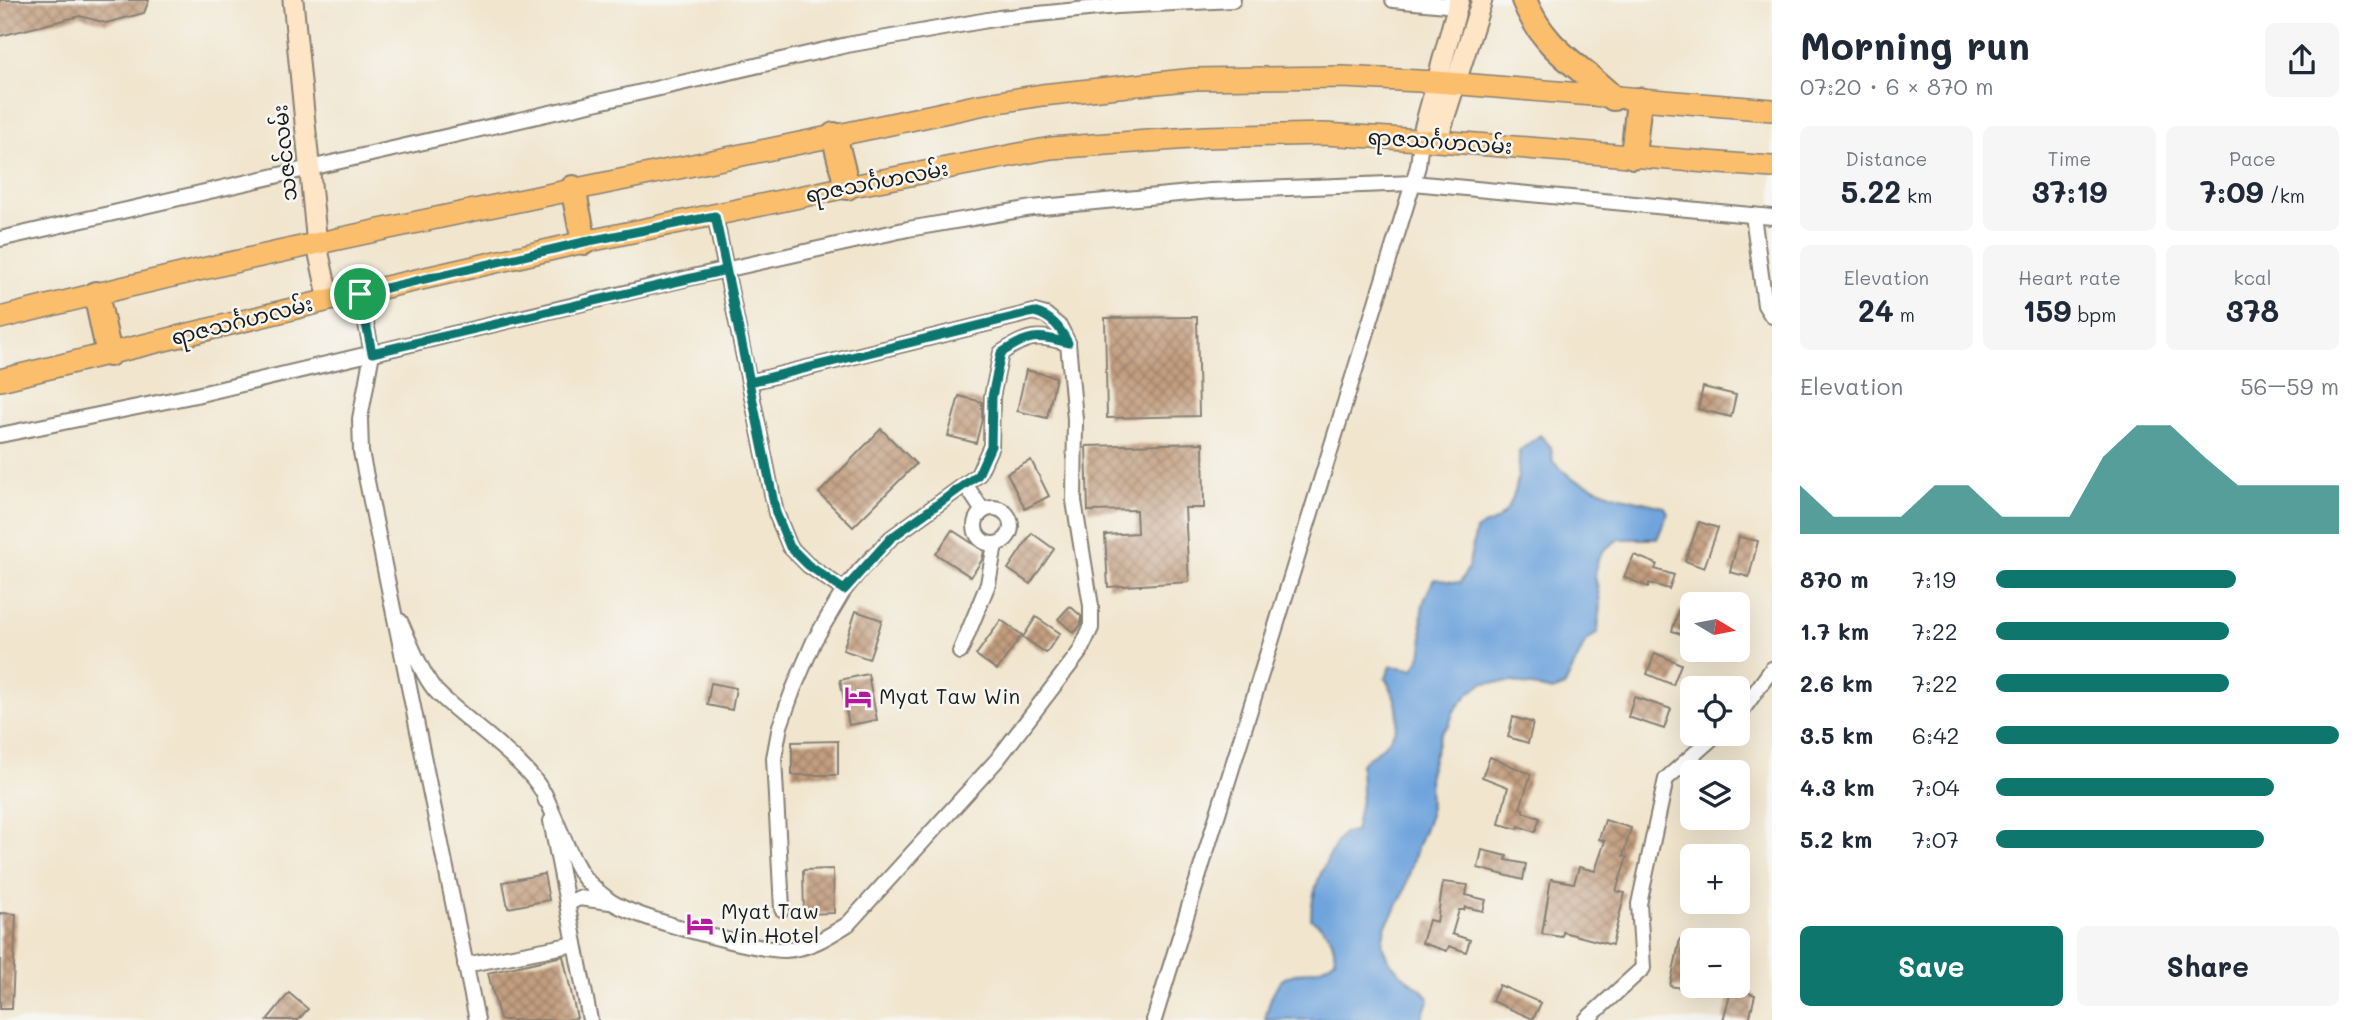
<!DOCTYPE html>
<meta charset="utf-8">
<style>
:root{--surface:#fff;--page:#f6f6f7;--text:#1f2937;--muted:#747a83;--accent:#0f766e}
body{margin:0;font-family:Mali,"Noto Sans Myanmar",sans-serif;background:var(--page);color:var(--text);height:100vh;display:flex;flex-direction:column;font-size:26px;white-space:nowrap}
*{box-sizing:border-box;margin:0}
p{font-size:23px;color:var(--muted)}
.icon{flex:none;width:38px;height:38px;fill:none;stroke:currentColor;stroke-width:2;stroke-linecap:round;stroke-linejoin:round}
.map{position:relative;flex:1;overflow:hidden}
.drawer{display:flex;flex-direction:column;background:var(--surface);width:595px}
.drawer>*{flex:none}
.needle{width:46px;rotate:100deg}
.buttons{position:absolute;left:1680px;top:592px;display:grid;gap:14px}
.buttons a{display:grid;place-items:center;width:70px;height:70px;border-radius:10px;background:var(--surface);box-shadow:0 7px 28px #0002;font-size:35px}
.pin{position:absolute;display:grid;place-items:center;width:60px;height:60px;color:#fff;margin:-30px;border:4px solid #fff;border-radius:50%;box-shadow:0 2px 7px #0007}
.round{display:grid;place-items:center;flex:none;width:74px;height:74px;border-radius:10px;background:var(--page)}
.overview{display:flex;align-items:center;justify-content:space-between;height:119px;padding:0 28px}
h1{font-size:38px;font-weight:700;line-height:52px}
.metrics{display:grid;grid-template-columns:repeat(3,1fr);gap:10px;height:119px;padding:7px 28px}
.metrics div{display:grid;align-content:center;border-radius:10px;background:var(--page);text-align:center}
.metrics b{font-size:30px;font-weight:700}
.metrics small{font-size:19px;font-weight:400}
.metrics p{font-size:19px}
.chart{height:196px;padding:14px 28px}
.chart p{display:flex;justify-content:space-between}
.chart svg{width:100%;height:126px;margin-top:7px;fill:var(--accent);opacity:.7}
.cta{display:flex;gap:14px;margin-top:auto;padding:14px 28px}
.cta a{flex:1;height:80px;border-radius:10px;background:var(--accent);color:#fff;font-size:28px;font-weight:700;line-height:80px;text-align:center}
.cta a+a{background:var(--page);color:var(--text)}
ul{padding:0 28px;list-style:none;font-size:23px}
li{display:grid;grid-template-columns:112px 84px 1fr;align-items:center;height:52px}
li i{height:18px;border-radius:9px;background:var(--accent)}
main{display:flex;flex:1;min-height:0}
.map>svg:first-child{display:block}
.water{fill:#6fa4dc;stroke:#46607c;stroke-width:2}
.building{fill:url(#building-cross-hatch)}
.lines{fill:none;stroke-linecap:round;stroke-linejoin:round}
.street-casing{stroke:#868074;stroke-width:18}
.secondary-casing{stroke:#868074;stroke-width:23}
.primary-casing{stroke:#868074;stroke-width:24}
.highway-casing{stroke:#868074;stroke-width:28}
.street{stroke:#fff;stroke-width:14}
.secondary{stroke:#fde5c5;stroke-width:19}
.primary{stroke:#fabe6d;stroke-width:21}
.highway{stroke:#fabe6d;stroke-width:24}
.route-casing{stroke:#fff;stroke-width:14}
.route{stroke:#0f766e;stroke-width:9}
.labels{text-anchor:middle;stroke-width:5;stroke-linejoin:round;paint-order:stroke}
.street-label{font-size:21px;fill:#1c1c1c;stroke:#f6f6f2}
.poi-label{font-size:21px;fill:#1c1c1c;stroke:#f6f6f2;text-anchor:start}
</style>
<main>
<div class="map">
<svg width="1772" height="1020" viewBox="0 0 1772 1020">
<defs>
<pattern id="building-cross-hatch" width="8" height="8" patternUnits="userSpaceOnUse" patternTransform="scale(1.75)"><rect width="8" height="8" fill="#c39e7f"/><path d="M0 0l8 8M0 8l8-8" fill="none" stroke="#9e8067"/></pattern>
</defs>
<rect width="100%" height="100%" fill="#f6f6f2"/>
<filter id="ink" filterUnits="userSpaceOnUse"><feTurbulence type="fractalNoise" baseFrequency=".0143" numOctaves="2"/><feDisplacementMap in="SourceGraphic" scale="14" xChannelSelector="R" yChannelSelector="G"/><feConvolveMatrix kernelMatrix="1 2 1 2 8 2 1 2 1" color-interpolation-filters="sRGB"/></filter>
<filter id="wash" filterUnits="userSpaceOnUse"><feTurbulence type="fractalNoise" baseFrequency=".00686" numOctaves="4" result="noise"/><feDisplacementMap in="SourceGraphic" scale="28" xChannelSelector="R" yChannelSelector="G"/><feGaussianBlur stdDeviation="1.57" result="paint"/><feColorMatrix in="noise" values="0 0 0 0 0 0 0 0 0 0 0 0 0 0 0 0 0 1.4 0 .05"/><feComposite in="paint" operator="in"/></filter>
<g filter="url(#wash)">
<rect width="100%" height="100%" fill="#f1e5cd"/>
<path class="water" d="M1540 435 1551 447 1553 462 1573 479 1613 495 1665 507 1668 513 1657 539H1619L1604 550 1598 559 1595 575 1600 601 1598 632 1585 643 1564 687 1552 691 1514 682 1483 683 1468 694 1454 711 1449 725 1441 733 1429 774 1430 815 1418 845 1403 895 1385 927 1382 945 1388 959 1400 973 1423 991 1429 998 1421 1020H1265C1268 1007 1272 988 1283 979 1297 969 1317 975 1335 959 1334 938 1329 931 1311 919 1311 887 1326 859 1343 833L1355 832 1362 794 1361 764C1369 756 1381 750 1388 741 1405 721 1397 698 1385 678L1391 666 1413 669C1430 648 1419 633 1422 610 1423 599 1429 589 1434 579L1460 583 1468 568 1476 530C1483 524 1490 525 1497 520 1518 503 1519 475 1519 451Z"/>
<g id="blocks">
<g class="building">
<polygon points="0,0 149,0 144,13 106,23 80,16 0,36"/>
<polygon points="1197,317 1199,416 1107,418 1105,318"/>
<polygon points="1026,370 1056,377 1047,418 1017,411"/>
<polygon points="1703,387 1736,395 1731,417 1698,409"/>
<polygon points="959,396 982,402 982,419 976,443 948,436"/>
<polygon points="881,429 916,464 853,527 819,493"/>
<polygon points="1203,443 1204,508 1185,508 1189,582 1108,587 1105,535 1137,533 1136,510 1088,511 1086,446"/>
<polygon points="1031,460 1049,496 1025,509 1007,473"/>
<polygon points="1699,522 1718,528 1704,568 1685,561"/>
<polygon points="952,530 984,551 982,560 971,577 936,554"/>
<polygon points="1032,533 1054,549 1030,584 1008,569"/>
<polygon points="1739,537 1758,541 1749,577 1730,572"/>
<polygon points="1634,555 1657,564 1655,569 1674,575 1669,589 1649,583 1648,587 1624,577"/>
<polygon points="1070,606 1081,616 1081,625 1074,633 1058,619"/>
<polygon points="1679,610 1692,614 1692,638 1672,631"/>
<polygon points="856,611 882,620 869,659 843,650"/>
<polygon points="1036,617 1060,633 1046,653 1023,637"/>
<polygon points="1001,620 1022,635 997,670 976,655"/>
<polygon points="1655,653 1681,664 1673,685 1647,674"/>
<polygon points="868,674 877,720 849,725 840,680"/>
<polygon points="711,683 736,688 732,710 707,705"/>
<polygon points="1634,697 1671,709 1664,729 1628,717"/>
<polygon points="1513,717 1533,723 1528,743 1508,737"/>
<polygon points="838,741 838,775 792,775 792,742"/>
<polygon points="1490,757 1531,774 1520,808 1523,809 1523,812 1540,818 1535,832 1519,826 1518,829 1499,824 1508,787 1482,777"/>
<polygon points="1605,820 1631,828 1623,856 1627,857 1616,891 1625,893 1612,945 1563,932 1562,937 1542,934 1551,879 1574,883 1579,867 1595,871 1605,841 1599,839"/>
<polygon points="1482,850 1507,856 1506,860 1526,864 1523,880 1478,868"/>
<polygon points="833,869 834,913 804,914 803,870"/>
<polygon points="544,874 549,900 508,908 503,882"/>
<polygon points="1443,882 1468,885 1466,895 1486,900 1483,911 1465,907 1464,910 1459,910 1452,934 1470,940 1466,952 1449,946 1447,951 1422,943 1429,920 1437,922"/>
<polygon points="0,913 16,914 12,1009 0,1009"/>
<polygon points="1680,939 1692,941 1692,990 1670,986"/>
<polygon points="563,956 577,1018 565,1020 500,1020 488,973"/>
<polygon points="1499,985 1541,1003 1533,1019 1492,1001"/>
<polygon points="1732,988 1755,995 1749,1020 1723,1020"/>
<polygon points="289,993 308,1009 298,1020 267,1020"/>
</g>
</g>
</g>
<g filter="url(#ink)">
<use href="#blocks" fill-opacity="0" stroke="#868074" stroke-width="2"/>
<g class="lines">
<defs>
<g id="street">
<polyline points="1393,0 1457,6"/>
<polyline points="1753,215 1765,305 1772,316"/>
<polyline points="715,216 776,513 790,547 808,565 844,590"/>
<polyline points="0,239 847,45 999,18 1117,6 1233,0"/>
<polyline points="360,294 372,353 360,419 361,452 477,1020"/>
<polyline points="0,435 196,395 693,277 908,229 1032,208 1210,191 1413,183 1772,217"/>
<polyline points="965,484 983,511"/>
<circle cx="993" cy="526" r="18"/>
<path d="M400 621C410 642 421 673 435 690 459 717 539 768 546 801"/>
<polyline points="960,652 988,584 995,544"/>
<polyline points="1738,716 1772,669"/>
<path d="M544 793C555 816 571 862 586 880 593 887 602 895 610 901 635 918 754 950 785 950 809 949 829 936 848 924L997 760 1079 653 1091 628V606L1074 501 1075 419 1068 343 1060 327 1046 315 1034 312 750 382"/>
<polyline points="551,821 590,1020"/>
<polyline points="567,904 579,898 610,902"/>
<path d="M782 909 774 758 780 726 793 690 814 641 844 590 861 569 891 538 978 475 991 446 992 397 1001 353C1028 335 1037 334 1068 343"/>
<polyline points="465,965 575,944"/>
<polyline points="1154,1020 1413,183 1418,166 1421,140"/>
<polyline points="1586,1020 1643,968 1639,904 1666,779 1718,733"/>
</g>
<g id="secondary">
<polyline points="293,0 317,245 329,300"/>
<polyline points="1421,140 1459,0"/>
<polyline points="1437,141 1482,0"/>
</g>
<g id="primary">
<path d="M0 318C324 235 653 176 980 105L1042 95 1195 79 1343 77 1437 82 1772 110"/>
<polyline points="0,380 329,300 584,242 847,187 1051,148 1204,137 1324,134 1437,141 1772,167"/>
</g>
<g id="highway">
<path d="M1524 0C1545 51 1576 62 1613 98"/>
<polyline points="834,135 847,187"/>
<polyline points="1633,156 1639,100"/>
<polyline points="573,188 584,242"/>
<polyline points="96,294 109,354"/>
</g>
</defs>
<use href="#street" class="street-casing"/>
<use href="#secondary" class="secondary-casing"/>
<use href="#primary" class="primary-casing"/>
<use href="#highway" class="highway-casing"/>
<use href="#street" class="street"/>
<use href="#secondary" class="secondary"/>
<use href="#primary" class="primary"/>
<use href="#highway" class="highway"/>
</g>
</g>
<g class="lines" filter="url(#ink)">
<defs>
<path id="route" d="M360 294 372 353 726 270 776 513 790 547 808 565 844 590 891 538 978 475 991 446 992 397 1001 353C1028 335 1037 334 1068 343 1060 327 1052 317 1034 312L750 382 715 216 584 242 360 294"/>
</defs>
<use href="#route" class="route-casing"/>
<use href="#route" class="route"/>
</g>
<defs>
<symbol id="hotel-bare" viewBox="-9 -9 18 18"><path d="M-6-4.5h1.5V1H6V5H4.5V3h-9V5H-6ZM-4 0a1.8 1.8 0 1 1 3.6 0ZM.5 0V-2.5h3Q6-2.5 6 0Z" fill="#b5179e" stroke="#f6f6f2" stroke-width="2.5" paint-order="stroke"/></symbol>
</defs>
<g fill-rule="evenodd">
<use href="#hotel-bare" x="839" y="678" width="38" height="38"/>
<use href="#hotel-bare" x="681" y="905" width="38" height="38"/>
</g>
<g class="labels">
<g class="street-label">
<text transform="translate(1440 142) rotate(4)" y="7">ရာဇသင်္ဂဟလမ်း</text>
<text transform="translate(285 153) rotate(-96)" y="7">သဇင်လမ်း</text>
<text transform="translate(877 182) rotate(-11)" y="7">ရာဇသင်္ဂဟလမ်း</text>
<text transform="translate(242 321) rotate(-14)" y="7">ရာဇသင်္ဂဟလမ်း</text>
</g>
<g class="poi-label">
<text x="879" y="704">Myat Taw Win</text>
<text x="721" y="919">Myat Taw<tspan x="721" dy="24">Win Hotel</tspan></text>
</g>
</g>
</svg>
<div class="buttons">
<a><svg class="needle" viewBox="-14 -14 28 28"><path d="M0-13l5 13h-10z" fill="#e53935"/><path d="M0 13l5-13h-10z" fill="#747a83"/></svg></a>
<a><svg class="icon" aria-label="locate" viewBox="0 0 24 24"><circle cx="12" cy="12" r="6"/><path d="M12 2v4M12 18v4M2 12h4M18 12h4"/></svg></a>
<a><svg class="icon" aria-label="layers" viewBox="0 0 24 24"><path d="M12 4l9 5-9 5-9-5zM3 14l9 5 9-5"/></svg></a>
<a>+</a>
<a>−</a>
</div>
<div class="pin" style="left:360px;top:294px;background:#1e9e55"><svg class="icon" aria-label="arrive" viewBox="0 0 24 24"><path d="M6 21V4h12l-3 4 3 4H6"/></svg></div>
</div>
<section class="drawer">
<div class="overview"><div><h1>Morning run</h1><p>07:20 · 6 × 870 m</p></div><a class="round"><svg class="icon" aria-label="share" viewBox="0 0 24 24"><path d="M12 15V3M7 8l5-5 5 5M5 13v7h14v-7"/></svg></a></div>
<div class="metrics">
<div><p>Distance</p><b>5.22<small> km</small></b></div>
<div><p>Time</p><b>37:19</b></div>
<div><p>Pace</p><b>7:09<small> /km</small></b></div>
</div>
<div class="metrics">
<div><p>Elevation</p><b>24<small> m</small></b></div>
<div><p>Heart rate</p><b>159<small> bpm</small></b></div>
<div><p>kcal</p><b>378</b></div>
</div>
<div class="chart"><p><span>Elevation</span>56–59 m</p>
<svg viewBox="0 0 160 44" preserveAspectRatio="none"><path d="M0 44V27L10 38L20 38L30 38L40 27L50 27L60 38L70 38L80 38L90 17L100 6L110 6L120 17L130 27L140 27L150 27L160 27V44z"/></svg>
</div>
<ul>
<li><b>870 m</b>7:19<i style="width:70%"></i></li>
<li><b>1.7 km</b>7:22<i style="width:68%"></i></li>
<li><b>2.6 km</b>7:22<i style="width:68%"></i></li>
<li><b>3.5 km</b>6:42<i style="width:100%"></i></li>
<li><b>4.3 km</b>7:04<i style="width:81%"></i></li>
<li><b>5.2 km</b>7:07<i style="width:78%"></i></li>
</ul>
<div class="cta"><a>Save</a><a>Share</a></div>
</section>
</main>
